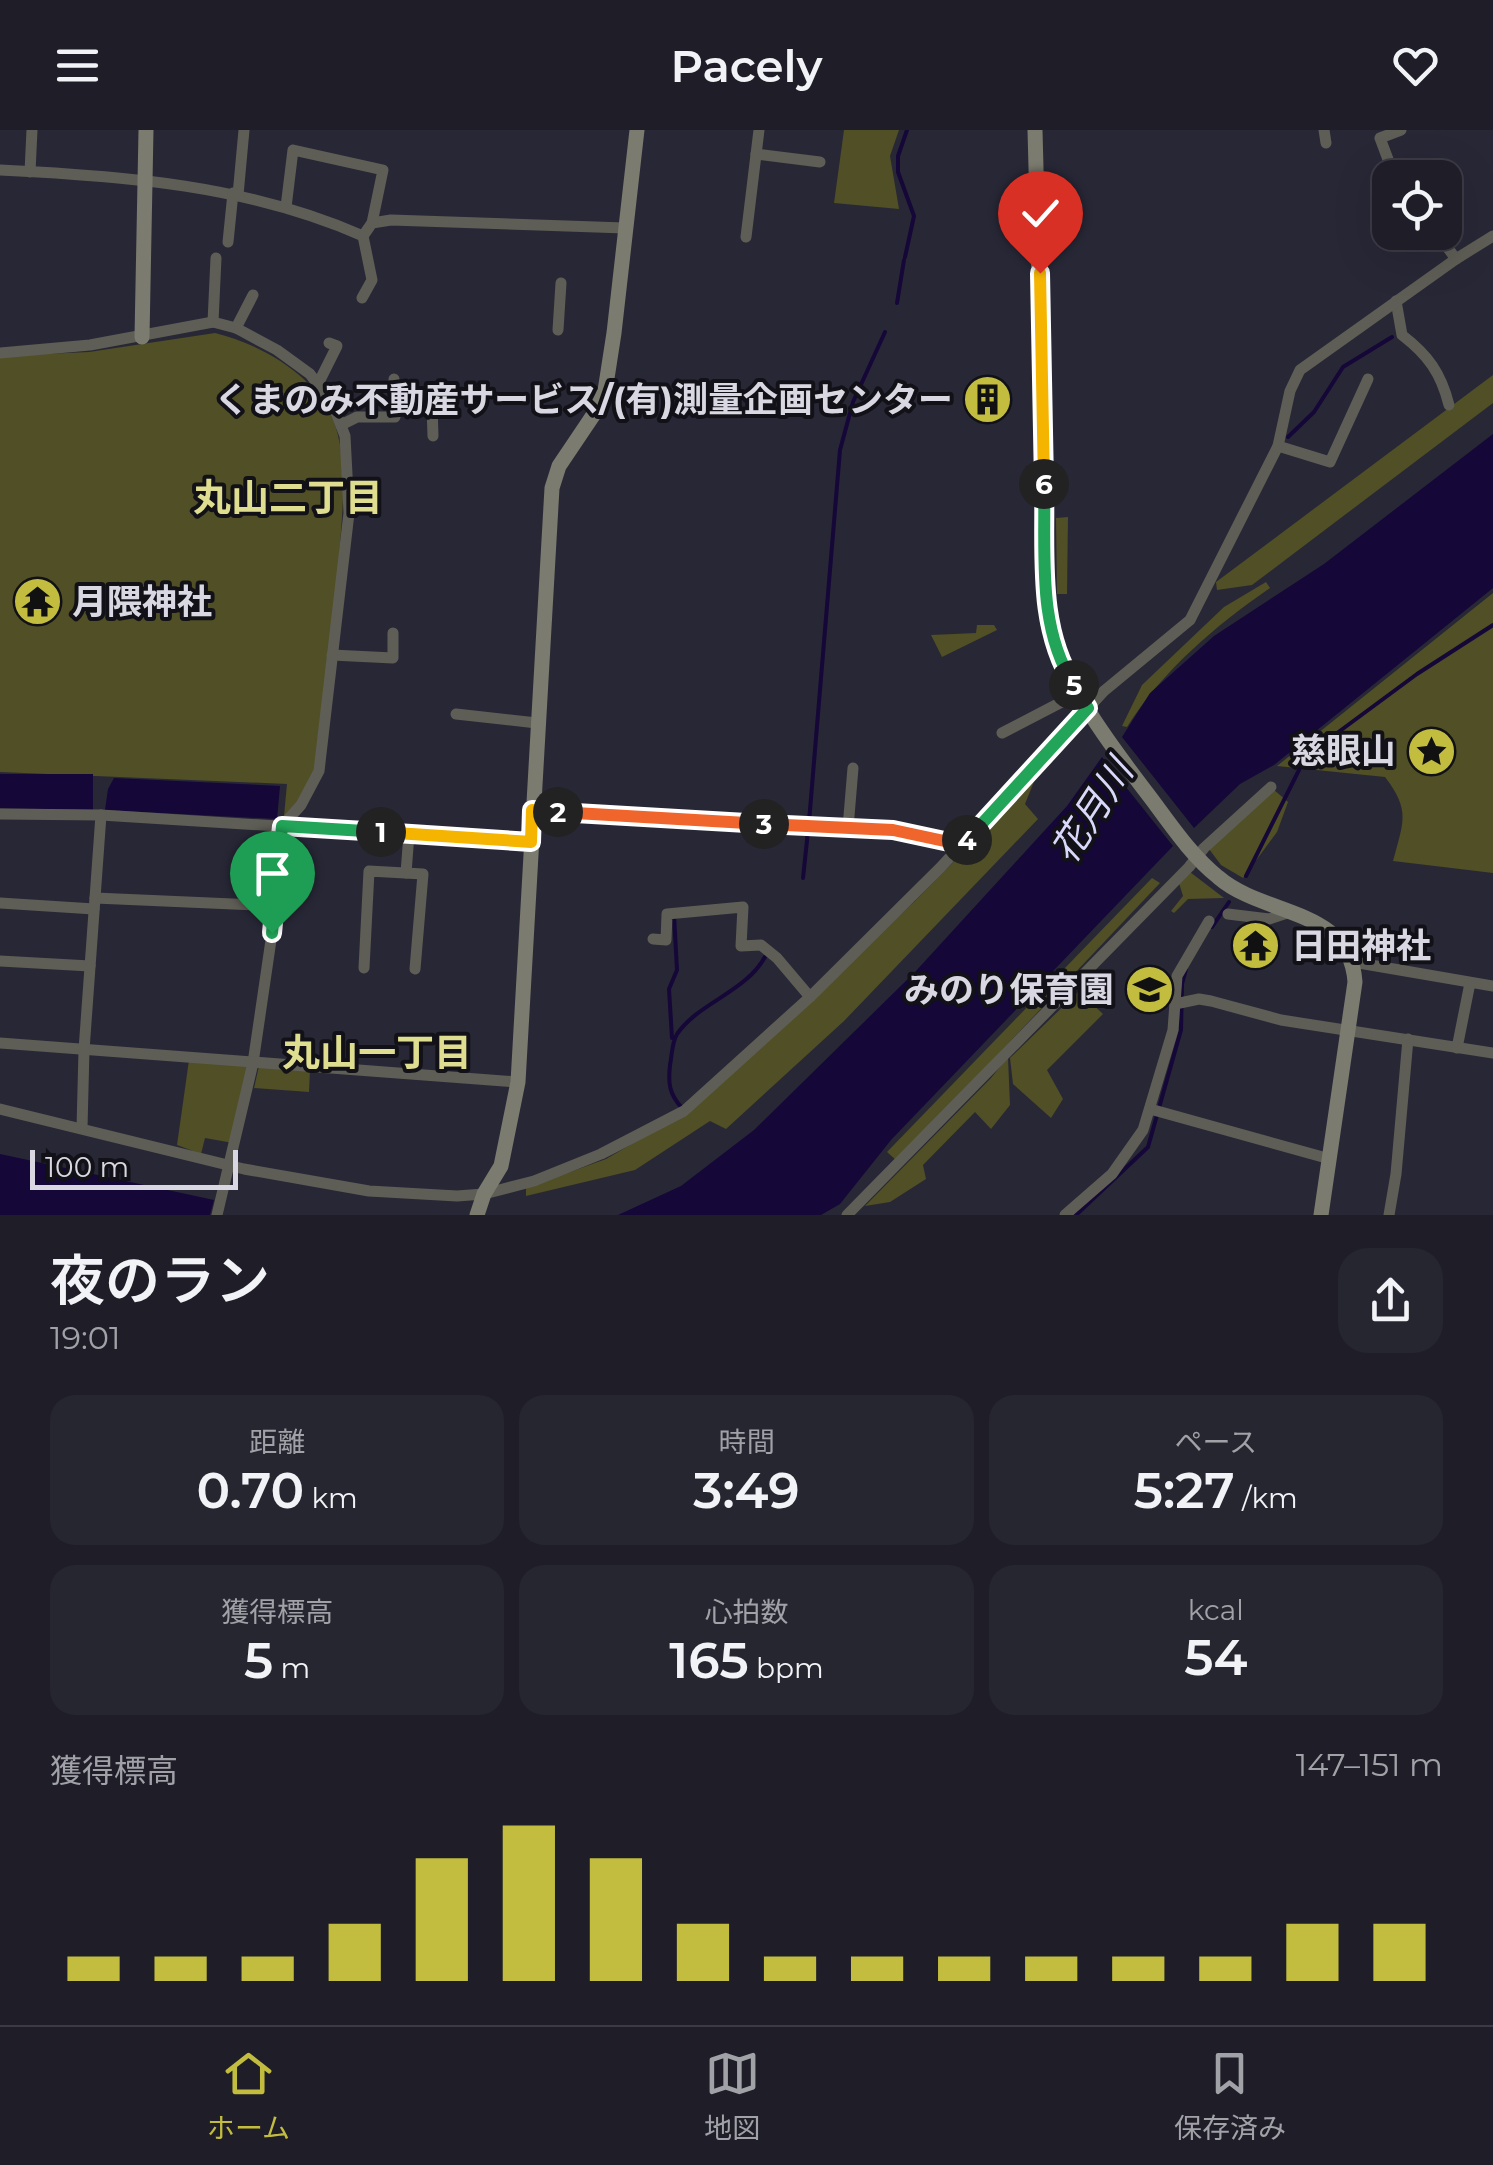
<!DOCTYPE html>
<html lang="ja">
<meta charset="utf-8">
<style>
:root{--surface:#1e1d28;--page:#262630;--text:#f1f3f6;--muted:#a1a2a8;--line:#3c3b45;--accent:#c2bd3f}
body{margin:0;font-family:Montserrat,"Noto Sans JP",sans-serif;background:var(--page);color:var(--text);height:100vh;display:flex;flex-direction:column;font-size:38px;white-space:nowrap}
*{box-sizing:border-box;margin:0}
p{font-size:32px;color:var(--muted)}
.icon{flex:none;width:55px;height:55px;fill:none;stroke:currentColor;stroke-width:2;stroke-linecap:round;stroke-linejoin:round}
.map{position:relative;height:1085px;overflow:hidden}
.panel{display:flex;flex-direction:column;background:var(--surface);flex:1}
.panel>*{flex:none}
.controls{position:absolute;left:1372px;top:30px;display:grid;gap:20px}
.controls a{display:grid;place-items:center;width:90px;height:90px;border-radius:20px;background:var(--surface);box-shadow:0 10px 40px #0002,0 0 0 2px var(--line);font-size:50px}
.scale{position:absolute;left:30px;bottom:25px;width:208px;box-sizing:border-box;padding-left:10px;border:5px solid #d9d8e2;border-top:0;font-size:28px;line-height:35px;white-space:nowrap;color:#d9d8e2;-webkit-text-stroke:8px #111117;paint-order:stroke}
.pin{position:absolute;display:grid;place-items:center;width:85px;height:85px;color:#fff;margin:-102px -42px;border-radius:50% 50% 50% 0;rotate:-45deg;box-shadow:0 0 10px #0007}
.pin .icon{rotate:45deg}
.km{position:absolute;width:50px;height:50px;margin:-25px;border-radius:50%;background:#222;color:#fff;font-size:28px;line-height:50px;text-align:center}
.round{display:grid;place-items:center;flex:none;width:105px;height:105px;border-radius:30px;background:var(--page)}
.summary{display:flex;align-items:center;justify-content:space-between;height:170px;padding:0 50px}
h1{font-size:55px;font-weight:600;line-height:75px}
.metrics{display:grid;grid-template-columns:repeat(3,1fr);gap:15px;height:170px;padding:10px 50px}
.metrics div{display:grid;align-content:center;border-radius:25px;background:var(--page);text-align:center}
.metrics b{font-size:50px;font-weight:600}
.metrics small{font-size:28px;font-weight:400}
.metrics p{font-size:28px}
.chart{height:280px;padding:20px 50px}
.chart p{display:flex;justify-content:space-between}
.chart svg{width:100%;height:180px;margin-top:10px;stroke:var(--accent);stroke-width:6}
header{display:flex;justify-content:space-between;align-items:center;height:130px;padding:0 50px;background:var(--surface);font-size:45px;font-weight:600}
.tabs{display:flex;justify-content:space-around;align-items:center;height:140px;border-top:2px solid var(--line);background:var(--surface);font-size:28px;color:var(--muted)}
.tabs a{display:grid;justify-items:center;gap:5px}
.tabs .on{color:var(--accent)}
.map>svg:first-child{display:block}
.green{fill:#504f25}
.water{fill:#150738}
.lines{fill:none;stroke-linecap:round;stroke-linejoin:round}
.stream{stroke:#150738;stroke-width:4}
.street{stroke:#5e5e56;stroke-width:11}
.secondary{stroke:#7b7b6f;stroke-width:15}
.split-1-casing{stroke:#fff;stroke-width:20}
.split-2-casing{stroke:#fff;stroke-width:20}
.split-3-casing{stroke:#fff;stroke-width:20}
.split-4-casing{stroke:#fff;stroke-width:20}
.split-5-casing{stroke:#fff;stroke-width:20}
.split-6-casing{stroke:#fff;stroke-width:20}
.split-7-casing{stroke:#fff;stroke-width:20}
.split-1{stroke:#22a559;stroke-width:12}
.split-2{stroke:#f5b400;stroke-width:12}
.split-3{stroke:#f0652b;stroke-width:12}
.split-4{stroke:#f0652b;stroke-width:12}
.split-5{stroke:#22a559;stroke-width:12}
.split-6{stroke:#22a559;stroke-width:12}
.split-7{stroke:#f5b400;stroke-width:12}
.labels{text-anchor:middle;stroke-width:8;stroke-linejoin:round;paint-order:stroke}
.poi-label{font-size:35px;font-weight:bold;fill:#d9d8e2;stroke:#111117;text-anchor:end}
.neighbourhood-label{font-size:38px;font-weight:bold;fill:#dfdd8f;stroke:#111117}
.water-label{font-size:38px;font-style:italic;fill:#dad8fa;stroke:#111117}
</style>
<header><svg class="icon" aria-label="menu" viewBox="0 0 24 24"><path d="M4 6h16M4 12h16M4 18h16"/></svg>Pacely<svg class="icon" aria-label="heart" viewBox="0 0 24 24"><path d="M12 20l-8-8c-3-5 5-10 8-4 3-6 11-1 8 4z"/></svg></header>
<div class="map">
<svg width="1493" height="1085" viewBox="0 0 1493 1085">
<rect width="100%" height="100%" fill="#282736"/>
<g class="green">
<polygon points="844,0 899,0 890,26 899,79 834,73"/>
<path d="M215 203C261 214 322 248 336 298 348 338 342 386 339 427 333 498 323 569 315 640L298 671 284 686 287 654 0 642V226L89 222Z"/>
<polygon points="1493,245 1493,273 1252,455 1217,460 1216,452"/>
<polygon points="1068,387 1067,464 1057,464 1056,388"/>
<path d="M1266 452 1270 458C1215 496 1163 540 1127 597L1122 596 1142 555 1224 477Z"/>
<path d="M1493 463V743L1393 731C1403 692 1411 681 1385 647L1277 636Z"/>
<polygon points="977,495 994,495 997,500 942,527 931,505 976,503"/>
<polygon points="1035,649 1025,674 1038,689 844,891 726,999 710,991 635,1040 526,1066 526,1058 606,1029 697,976 915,771"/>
<polygon points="1273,659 1288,672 1277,702 1243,748 1221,735 1209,719"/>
<polygon points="1190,742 1224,768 1188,769 1174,783 1171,781 1183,766 1179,753"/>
<polygon points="1152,748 1160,753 897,1031 887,1022"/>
<polygon points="1079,861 1103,884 1047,940 1063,969 1051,988 1013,954 1010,928"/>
<polygon points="1008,927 1010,975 991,999 975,982 923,1035 926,1049 890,1072 865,1076 991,948"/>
<polygon points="189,930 250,934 233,1013 205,1008 201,1024 177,1015"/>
<polygon points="259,936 310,940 309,962 254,958"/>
</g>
<g class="water">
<polygon points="1493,304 1493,458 1274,635 1240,654 1194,698 1122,607 1150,563 1214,506 1324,434"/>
<polygon points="1102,627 1173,716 891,1010 840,1074 821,1085 618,1085 681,1056 754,1000 915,842 1067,676"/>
<polygon points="0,644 93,644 93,680 0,678"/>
<polygon points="114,648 280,656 277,689 105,680 108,659"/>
<polygon points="0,1024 214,1070 210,1085 0,1085"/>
</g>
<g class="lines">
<g class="stream">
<polyline points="905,127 914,86 898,42 898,26 907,0"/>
<polyline points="897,173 904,130"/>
<polyline points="1288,307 1314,282 1343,237 1392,207"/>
<polyline points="809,692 840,320 853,272 885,202"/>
<polyline points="1246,746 1306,626 1417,544 1493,495"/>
<polyline points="803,748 808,701"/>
<polyline points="1212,797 1229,772"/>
<polyline points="672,908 669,859 677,840 674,785"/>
<path d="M682 978C669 964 668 953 670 935 672 925 672 912 677 904 699 872 747 862 766 825"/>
<polyline points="1076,1085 1148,1017 1181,900 1182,854 1186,839"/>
</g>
<g class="street">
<polyline points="1324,0 1326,13"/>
<polyline points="756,24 820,32"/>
<path d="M0 40C125 46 247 55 363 106L372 93 391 90 625 98"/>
<polyline points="30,42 32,0"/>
<polyline points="1395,48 1380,8 1401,0"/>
<polyline points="238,65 244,0"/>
<polyline points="286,77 293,20 383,40 372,93"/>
<polyline points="1436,102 1456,129"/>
<polyline points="746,107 759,0"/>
<polyline points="228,112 233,63"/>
<polyline points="362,168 372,150 363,106"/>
<path d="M1396 171 1402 205C1428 225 1441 243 1449 275"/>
<polyline points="213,192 216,128"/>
<polyline points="236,198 253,165"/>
<polyline points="558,200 561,153"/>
<polyline points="0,223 90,215 213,192 236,198 277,220 310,244 333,275 345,306 349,383 319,641 301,675 282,696 276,776 253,933 217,1085"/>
<polyline points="318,254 337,216 329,213"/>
<polyline points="395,276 432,276 433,306"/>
<polyline points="341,295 357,287 395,287 394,249"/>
<polyline points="1278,316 1330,332 1368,249"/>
<polyline points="332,525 393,528 393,503"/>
<polyline points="456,584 537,593"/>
<polyline points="1002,603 1079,563"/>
<polyline points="532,680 893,700 963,715"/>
<polyline points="0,684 101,685 531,712"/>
<polyline points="848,698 853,638"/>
<polyline points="406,743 409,704"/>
<polyline points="95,768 276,776"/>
<polyline points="0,773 94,779"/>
<polyline points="1228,784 1269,789 1290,782"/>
<polyline points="653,809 666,810 667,784 743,777 741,816 761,815 777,828 810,867"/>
<polyline points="0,831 90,836"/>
<polyline points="1353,832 1493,856"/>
<polyline points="364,838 369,741 423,744 415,839"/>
<polyline points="1175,874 1199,869 1211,871 1281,890 1493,923"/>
<polyline points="0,913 518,952"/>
<polyline points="1457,918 1470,853"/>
<polyline points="0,979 244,1039 369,1061 457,1066 484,1064 534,1051 601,1024 684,981 810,867 940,738 1104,561 1190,490 1278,316 1290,261 1300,240 1456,129 1493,106"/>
<polyline points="1150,979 1330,1029"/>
<polyline points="82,998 84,920 101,685"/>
<polyline points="847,1085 1189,737 1204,718 1271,657"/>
<polyline points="1065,1085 1112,1044 1143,1000 1173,900 1177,846 1209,791"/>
<polyline points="1389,1085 1396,1044 1408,909"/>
</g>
<g class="secondary">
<path d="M1035 0 1048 494C1068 561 1111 616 1153 671 1173 698 1192 726 1218 747 1264 787 1350 777 1355 852L1321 1085"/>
<polyline points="142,207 146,0"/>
<polyline points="477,1085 484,1064 501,1036 518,952 552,358 559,336 594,284 605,261 614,203 637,0"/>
</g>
</g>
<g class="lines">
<defs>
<polyline id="split-1" points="272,803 282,696 381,702"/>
<polyline id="split-2" points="381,702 531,712 532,680 558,682"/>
<polyline id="split-3" points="558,682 764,694"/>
<polyline id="split-4" points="764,694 893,700 963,715 967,710"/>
<polyline id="split-5" points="967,710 1088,578 1074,555"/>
<path id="split-6" d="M1044 354C1046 421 1036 496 1074 555"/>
<polyline id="split-7" points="1040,143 1044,354"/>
</defs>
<use href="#split-1" class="split-1-casing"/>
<use href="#split-2" class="split-2-casing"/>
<use href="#split-3" class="split-3-casing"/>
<use href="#split-4" class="split-4-casing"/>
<use href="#split-5" class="split-5-casing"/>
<use href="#split-6" class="split-6-casing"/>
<use href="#split-7" class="split-7-casing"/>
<use href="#split-1" class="split-1"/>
<use href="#split-2" class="split-2"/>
<use href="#split-3" class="split-3"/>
<use href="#split-4" class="split-4"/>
<use href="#split-5" class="split-5"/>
<use href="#split-6" class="split-6"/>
<use href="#split-7" class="split-7"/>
</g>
<defs>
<symbol id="building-disc" viewBox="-11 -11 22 22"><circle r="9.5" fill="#c2bd3f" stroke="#111117"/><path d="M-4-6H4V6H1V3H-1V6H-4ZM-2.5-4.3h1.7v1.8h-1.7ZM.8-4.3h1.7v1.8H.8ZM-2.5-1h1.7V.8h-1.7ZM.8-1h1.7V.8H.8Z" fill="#111"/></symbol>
<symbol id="temple-disc" viewBox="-11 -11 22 22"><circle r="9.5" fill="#c2bd3f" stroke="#111117"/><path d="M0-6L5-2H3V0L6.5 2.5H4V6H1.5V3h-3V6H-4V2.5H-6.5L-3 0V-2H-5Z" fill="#111"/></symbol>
<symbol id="sight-disc" viewBox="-11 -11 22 22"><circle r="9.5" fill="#c2bd3f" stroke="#111117"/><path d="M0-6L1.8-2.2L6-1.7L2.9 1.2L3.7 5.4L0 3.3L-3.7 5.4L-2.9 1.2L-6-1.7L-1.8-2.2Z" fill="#111"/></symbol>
<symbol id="school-disc" viewBox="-11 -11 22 22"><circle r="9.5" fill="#c2bd3f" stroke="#111117"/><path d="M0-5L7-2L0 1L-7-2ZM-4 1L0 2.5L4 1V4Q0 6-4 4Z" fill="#111"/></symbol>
</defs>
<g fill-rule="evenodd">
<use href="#building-disc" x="960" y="242" width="55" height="55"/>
<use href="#temple-disc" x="10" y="444" width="55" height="55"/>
<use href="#sight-disc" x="1404" y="594" width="55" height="55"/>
<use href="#temple-disc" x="1228" y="788" width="55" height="55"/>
<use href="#school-disc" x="1122" y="832" width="55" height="55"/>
</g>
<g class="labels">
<g class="poi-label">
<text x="953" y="282">くまのみ不動産サービス/(有)測量企画センター</text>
<text x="72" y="484" text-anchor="start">月隈神社</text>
<text x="1396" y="633">慈眼山</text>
<text x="1291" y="828" text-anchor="start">日田神社</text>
<text x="1114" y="872">みのり保育園</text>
</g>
<g class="neighbourhood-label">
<text x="288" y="381">丸山二丁目</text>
<text x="377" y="936">丸山一丁目</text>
</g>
<g class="water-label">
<text transform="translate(1092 681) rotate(-57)" y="13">花月川</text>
</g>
</g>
</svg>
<div class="controls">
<a><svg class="icon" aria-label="locate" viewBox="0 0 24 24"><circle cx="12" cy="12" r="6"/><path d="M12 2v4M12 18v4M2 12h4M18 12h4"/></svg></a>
</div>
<div class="scale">100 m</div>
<div class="pin" style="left:272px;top:803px;background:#1e9e55"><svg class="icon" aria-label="arrive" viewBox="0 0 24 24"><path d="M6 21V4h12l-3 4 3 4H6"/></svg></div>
<div class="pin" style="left:1040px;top:143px;background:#d93025"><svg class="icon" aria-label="check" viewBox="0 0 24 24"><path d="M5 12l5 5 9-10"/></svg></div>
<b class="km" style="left:381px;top:702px">1</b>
<b class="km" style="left:558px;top:682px">2</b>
<b class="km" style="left:764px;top:694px">3</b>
<b class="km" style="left:967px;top:710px">4</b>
<b class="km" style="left:1074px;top:555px">5</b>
<b class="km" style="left:1044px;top:354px">6</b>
</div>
<section class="panel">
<div class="summary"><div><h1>夜のラン</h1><p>19:01</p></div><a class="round"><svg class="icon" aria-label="share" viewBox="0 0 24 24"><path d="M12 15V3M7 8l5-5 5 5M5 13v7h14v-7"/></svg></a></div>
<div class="metrics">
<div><p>距離</p><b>0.70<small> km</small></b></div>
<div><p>時間</p><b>3:49</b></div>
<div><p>ペース</p><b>5:27<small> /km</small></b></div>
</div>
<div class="metrics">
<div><p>獲得標高</p><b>5<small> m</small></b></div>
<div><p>心拍数</p><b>165<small> bpm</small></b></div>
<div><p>kcal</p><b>54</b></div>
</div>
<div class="chart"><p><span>獲得標高</span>147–151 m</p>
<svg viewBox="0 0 160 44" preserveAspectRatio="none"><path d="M5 44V38M15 44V38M25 44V38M35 44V30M45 44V14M55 44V6M65 44V14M75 44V30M85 44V38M95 44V38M105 44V38M115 44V38M125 44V38M135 44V38M145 44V30M155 44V30"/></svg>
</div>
</section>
<nav class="tabs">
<a class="on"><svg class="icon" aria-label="home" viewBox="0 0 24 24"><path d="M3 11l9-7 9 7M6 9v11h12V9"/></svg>ホーム</a>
<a><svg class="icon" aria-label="map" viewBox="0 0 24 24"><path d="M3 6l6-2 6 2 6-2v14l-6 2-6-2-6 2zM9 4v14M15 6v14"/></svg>地図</a>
<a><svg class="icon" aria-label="saved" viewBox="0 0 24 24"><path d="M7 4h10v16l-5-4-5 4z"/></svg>保存済み</a>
</nav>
